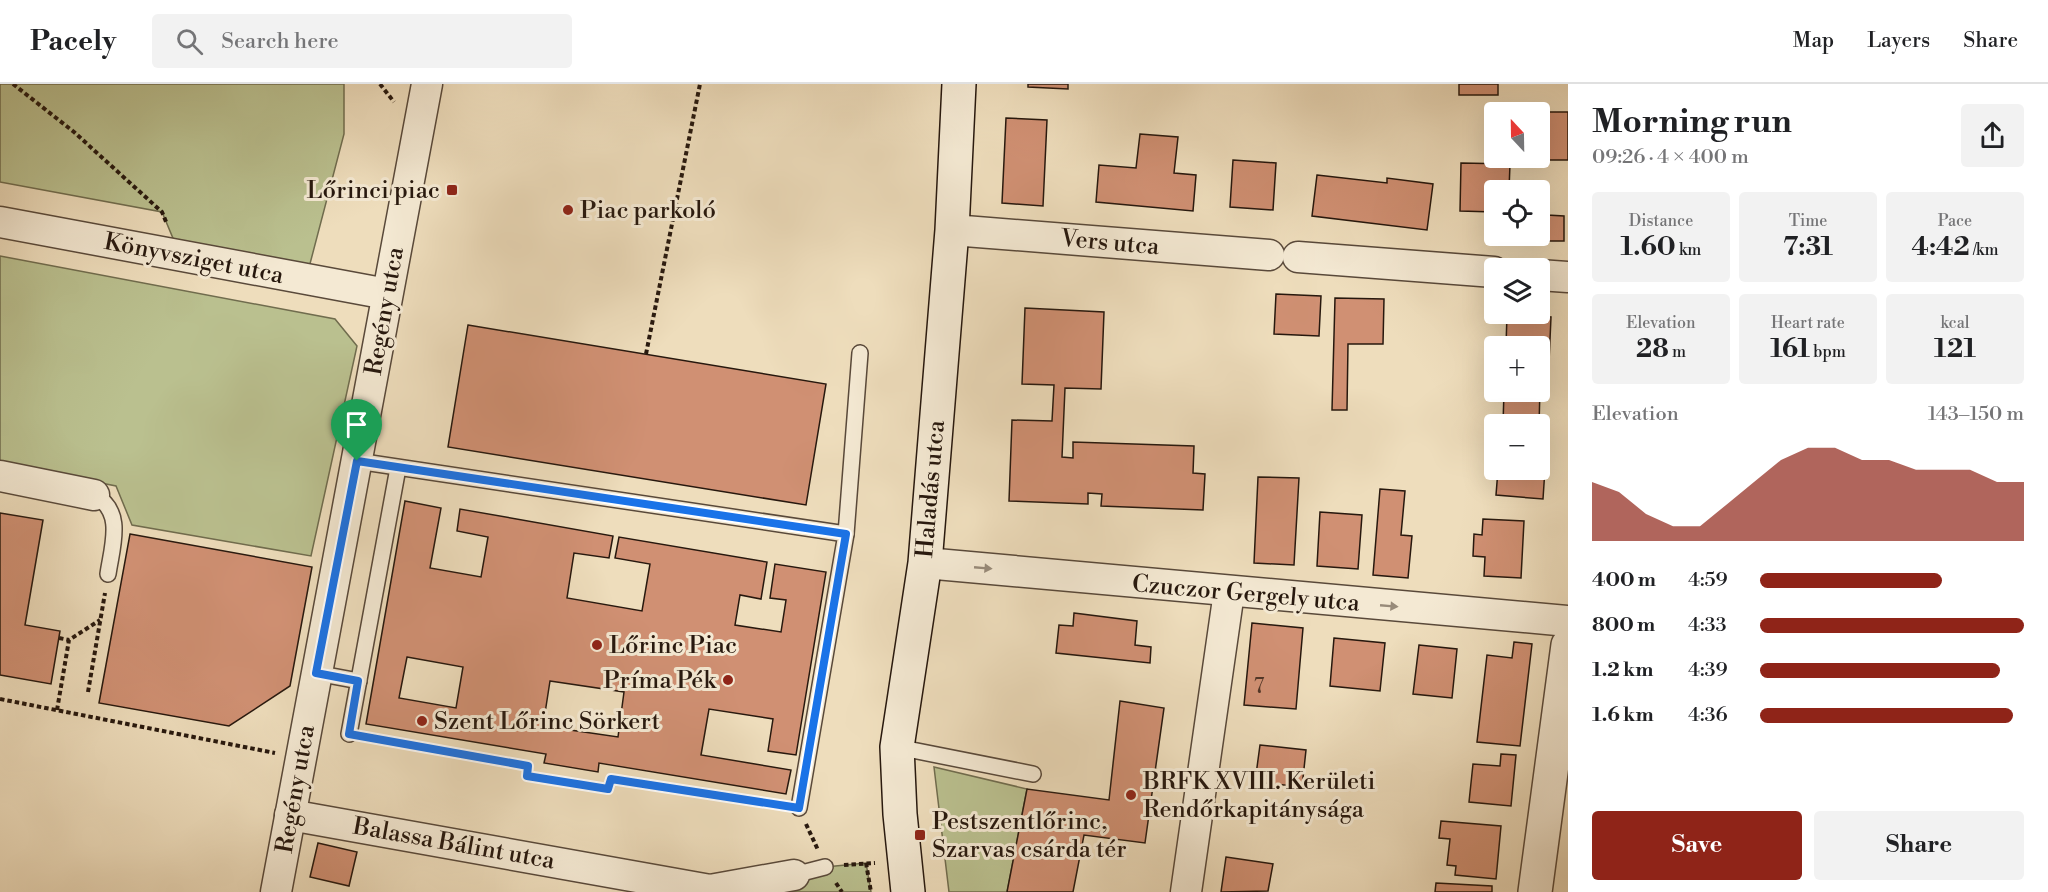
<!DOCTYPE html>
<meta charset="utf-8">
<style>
:root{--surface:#fff;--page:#f2f2f2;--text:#202124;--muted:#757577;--line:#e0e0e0;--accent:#8f2418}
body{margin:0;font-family:"Libre Bodoni",serif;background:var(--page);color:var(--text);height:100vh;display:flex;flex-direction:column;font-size:22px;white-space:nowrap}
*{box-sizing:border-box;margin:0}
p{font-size:20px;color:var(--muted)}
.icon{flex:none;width:33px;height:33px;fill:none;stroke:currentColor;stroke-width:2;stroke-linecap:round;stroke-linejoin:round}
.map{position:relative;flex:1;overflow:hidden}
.panel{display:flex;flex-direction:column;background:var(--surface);width:480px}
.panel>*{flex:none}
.needle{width:39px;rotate:338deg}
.buttons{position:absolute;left:1484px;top:18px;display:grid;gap:12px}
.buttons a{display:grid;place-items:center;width:66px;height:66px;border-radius:6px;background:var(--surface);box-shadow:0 6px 24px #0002;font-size:30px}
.pin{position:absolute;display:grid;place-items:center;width:51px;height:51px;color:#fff;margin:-62px -26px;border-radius:50% 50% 50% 0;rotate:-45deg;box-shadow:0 0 6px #0007}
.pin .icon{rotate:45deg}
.round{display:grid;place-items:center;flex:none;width:63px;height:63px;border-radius:6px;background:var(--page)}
.headline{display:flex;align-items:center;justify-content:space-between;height:102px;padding:0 24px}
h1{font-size:33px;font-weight:700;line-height:45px}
.figures{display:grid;grid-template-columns:repeat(3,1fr);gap:9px;height:102px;padding:6px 24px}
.figures div{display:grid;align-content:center;border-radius:6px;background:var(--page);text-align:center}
.figures b{font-size:26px;font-weight:700}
.figures small{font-size:16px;font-weight:400}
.figures p{font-size:16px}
.chart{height:168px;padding:12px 24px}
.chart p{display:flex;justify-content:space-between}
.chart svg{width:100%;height:108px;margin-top:6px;fill:var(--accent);opacity:.7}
.button{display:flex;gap:12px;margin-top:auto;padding:12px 24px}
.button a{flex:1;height:69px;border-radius:6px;background:var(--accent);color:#fff;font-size:24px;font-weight:700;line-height:69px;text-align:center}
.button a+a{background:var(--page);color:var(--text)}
ul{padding:0 24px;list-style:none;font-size:20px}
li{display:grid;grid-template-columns:96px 72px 1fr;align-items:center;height:45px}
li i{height:15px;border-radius:8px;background:var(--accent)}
header{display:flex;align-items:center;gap:36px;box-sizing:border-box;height:84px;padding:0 30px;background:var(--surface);border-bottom:2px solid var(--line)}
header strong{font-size:28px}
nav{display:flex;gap:33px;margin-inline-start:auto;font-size:21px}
.search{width:420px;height:54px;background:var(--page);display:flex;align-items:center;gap:15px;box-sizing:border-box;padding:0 21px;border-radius:6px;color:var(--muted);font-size:22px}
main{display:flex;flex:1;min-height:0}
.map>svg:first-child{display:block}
.green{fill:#bac08f;stroke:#706c4e;stroke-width:1.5}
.building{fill:#d09073;stroke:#27180e;stroke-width:1.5;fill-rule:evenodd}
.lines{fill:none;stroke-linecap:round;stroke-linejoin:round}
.service-casing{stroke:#59493a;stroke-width:18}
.minor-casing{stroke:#59493a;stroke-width:33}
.tertiary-casing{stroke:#59493a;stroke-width:36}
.secondary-casing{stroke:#27180e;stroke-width:36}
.path{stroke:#27180e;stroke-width:4;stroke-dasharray:4.5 3;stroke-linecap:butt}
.service{stroke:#f4e9d3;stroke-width:15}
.minor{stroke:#f4e9d3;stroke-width:30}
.tertiary{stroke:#f4e9d3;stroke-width:33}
.secondary{stroke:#f4e9d3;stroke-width:33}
.oneway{fill:#988b7a}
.route-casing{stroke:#fff;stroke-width:12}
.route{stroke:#1a73e8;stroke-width:8}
.poi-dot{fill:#8f2418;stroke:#f4e9d3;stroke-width:2}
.labels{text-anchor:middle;stroke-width:6;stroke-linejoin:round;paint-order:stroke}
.number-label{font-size:21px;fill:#513627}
.poi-label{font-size:24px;fill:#27180e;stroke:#f4e9d3;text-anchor:start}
.street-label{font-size:24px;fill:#27180e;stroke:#f4e9d3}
</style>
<header>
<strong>Pacely</strong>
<div class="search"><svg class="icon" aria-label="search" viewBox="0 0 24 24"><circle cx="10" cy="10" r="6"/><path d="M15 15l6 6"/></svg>Search here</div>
<nav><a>Map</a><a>Layers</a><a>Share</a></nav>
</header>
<main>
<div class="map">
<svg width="1568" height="808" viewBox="0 0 1568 808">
<rect width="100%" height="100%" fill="#eeddbc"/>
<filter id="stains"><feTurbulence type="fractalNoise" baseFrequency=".00333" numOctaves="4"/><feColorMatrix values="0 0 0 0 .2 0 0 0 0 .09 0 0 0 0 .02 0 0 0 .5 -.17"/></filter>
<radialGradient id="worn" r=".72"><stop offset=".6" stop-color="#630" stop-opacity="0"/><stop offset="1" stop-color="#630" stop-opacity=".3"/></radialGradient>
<g class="green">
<polygon points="0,0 344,0 344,50 306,195 180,171 162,128 0,98"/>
<polygon points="0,172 335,235 357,262 311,472 132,441 116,402 0,379"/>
<polygon points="934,683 1027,705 1007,808 949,808"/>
<polygon points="866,779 871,808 743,808 825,783"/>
</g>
<g class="building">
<polygon points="1028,0 1068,0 1068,5 1028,3"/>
<rect x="1459" y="0" width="39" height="11"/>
<polygon points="1540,28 1568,28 1568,76 1541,76"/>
<polygon points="1006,34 1047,36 1043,122 1002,119"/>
<polygon points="1140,50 1178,53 1174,89 1196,91 1193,127 1096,118 1099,81 1136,84"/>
<polygon points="1233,76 1276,79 1273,126 1230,123"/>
<polygon points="1461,79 1510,80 1509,106 1494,106 1494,128 1460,127"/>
<polygon points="1317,91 1387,99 1387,94 1433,100 1427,146 1312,132"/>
<polygon points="1539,111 1547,111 1547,131 1564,132 1564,157 1519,157 1519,152 1539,152"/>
<polygon points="1276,210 1321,212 1319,252 1274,250"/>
<polygon points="1335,214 1384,215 1383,260 1348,260 1347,326 1332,326"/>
<polygon points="1025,224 1104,228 1101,305 1065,304 1062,373 1073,374 1073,358 1194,362 1193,389 1205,390 1203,426 1101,422 1102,410 1088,409 1088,420 1009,417 1012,336 1052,337 1054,301 1022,300"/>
<polygon points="1507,231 1551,233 1549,278 1539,278 1539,262 1506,262"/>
<polygon points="468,241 826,300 806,421 448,363"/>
<polygon points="1540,305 1539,342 1503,340 1504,308 1539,308"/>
<polygon points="1539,369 1546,370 1543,415 1496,411 1498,386 1539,386"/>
<polygon points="1258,393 1299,394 1294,481 1254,479"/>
<polygon points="1380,405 1405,407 1401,451 1412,452 1408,494 1373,491"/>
<path d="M405 417 441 424 430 484 481 493 488 453 457 447 460 425 613 452 609 474 574 469 567 514 642 527 650 480 615 474 619 453 767 478 761 515 740 511 735 541 781 548 786 516 770 514 775 480 826 488 796 671 768 667 773 635 709 625 701 671 791 686 786 710 599 679 598 688 544 679 546 670 366 640ZM407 573 463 583 456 624 399 614ZM550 597 624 608 618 653 543 642Z"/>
<polygon points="1320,428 1362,431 1358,485 1317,482"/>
<polygon points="0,429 43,436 25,541 60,547 51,600 0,591"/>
<polygon points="1483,435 1524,437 1521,494 1484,492 1485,473 1473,472 1474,450 1482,451"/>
<polygon points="130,450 312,483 290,602 229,642 99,619"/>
<polygon points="1074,529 1137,537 1135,561 1151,563 1150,579 1056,569 1059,541 1073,542"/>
<polygon points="1252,539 1303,544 1296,625 1244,621"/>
<polygon points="1334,554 1385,559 1380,607 1330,602"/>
<polygon points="1514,558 1532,560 1520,662 1477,658 1487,571 1512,574"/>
<polygon points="1419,561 1457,565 1452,614 1413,610"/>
<polygon points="1120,617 1164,624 1145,759 1084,751 1073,808 1007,808 1027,705 1109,716"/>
<polygon points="1260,661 1306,666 1302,703 1255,698"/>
<polygon points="1501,670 1516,671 1511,722 1469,718 1473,680 1500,682"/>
<polygon points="1441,737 1501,742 1496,795 1455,791 1456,782 1447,781 1450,755 1439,754"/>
<polygon points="318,759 357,768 349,802 310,793"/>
<polygon points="1226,773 1273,780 1268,807 1221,808"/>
<polygon points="1436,799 1492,802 1492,808 1435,808"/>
</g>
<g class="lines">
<defs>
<g id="service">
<polyline points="357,377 846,450 799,724"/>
<path d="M94 411C125 427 112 462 108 490"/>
<polyline points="846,450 860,269"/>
<polyline points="316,589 359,597"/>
<polyline points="349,650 398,384"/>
<polyline points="897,663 1033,690"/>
<polyline points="794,791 825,783"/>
</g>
<g id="minor">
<polyline points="0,138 387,210"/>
<polyline points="952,146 1269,171"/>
<polyline points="1298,173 1494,188"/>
<polyline points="1539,191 1568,193"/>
<polyline points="0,392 94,411"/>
<polyline points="925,479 1568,537"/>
<polyline points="290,731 710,806 794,791"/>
<polyline points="276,808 427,0"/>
<polyline points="1186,808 1229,508"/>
</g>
<polyline id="tertiary" points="1535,808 1568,561"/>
<polyline id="secondary" points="908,808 900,730 897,663 925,479 952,146 959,0"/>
</defs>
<use href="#service" class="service-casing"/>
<use href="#minor" class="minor-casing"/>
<use href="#tertiary" class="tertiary-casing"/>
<use href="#secondary" class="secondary-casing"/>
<g class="path">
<polyline points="13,0 74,48 162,128 167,140"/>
<polyline points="380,0 394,18"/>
<polyline points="646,270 700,0"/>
<polyline points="59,554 69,556"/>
<polyline points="88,608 105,509"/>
<polyline points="0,615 275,669"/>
<polyline points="57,626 69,556 100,536"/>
<polyline points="367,654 528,682 527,692 608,705 611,695 779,721"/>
<polyline points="806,740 818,766"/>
<polyline points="866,779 871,808"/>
<polyline points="844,781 875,779"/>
<polyline points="836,799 842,808"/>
</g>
<use href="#service" class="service"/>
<use href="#minor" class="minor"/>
<use href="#tertiary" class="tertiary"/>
<use href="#secondary" class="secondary"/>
</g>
<defs><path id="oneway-solid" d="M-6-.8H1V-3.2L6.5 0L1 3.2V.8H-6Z" transform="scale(1.5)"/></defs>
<g class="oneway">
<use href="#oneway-solid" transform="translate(983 484) rotate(5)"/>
<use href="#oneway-solid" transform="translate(1389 522) rotate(5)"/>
</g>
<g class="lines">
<defs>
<polygon id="route" points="357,377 846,450 799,724 611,695 608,705 527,692 528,682 349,650 358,597 316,589"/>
</defs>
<use href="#route" class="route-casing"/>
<use href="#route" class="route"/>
</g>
<g class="poi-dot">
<rect x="446" y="100" width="12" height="12" rx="3"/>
<circle cx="568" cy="126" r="6"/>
<circle cx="597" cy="561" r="6"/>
<circle cx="728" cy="596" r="6"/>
<circle cx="422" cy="637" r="6"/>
<circle cx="1131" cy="711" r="6"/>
<rect x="914" y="745" width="12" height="12" rx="3"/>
</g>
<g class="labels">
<g class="number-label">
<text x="1259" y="609">7</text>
</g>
<g class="poi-label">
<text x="440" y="114" text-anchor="end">Lőrinci piac</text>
<text x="580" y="134">Piac parkoló</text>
<text x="609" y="569">Lőrinc Piac</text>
<text x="716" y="604" text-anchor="end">Príma Pék</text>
<text x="434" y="645">Szent Lőrinc Sörkert</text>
<text x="1143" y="705">BRFK XVIII. Kerületi<tspan x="1143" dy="28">Rendőrkapitánysága</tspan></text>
<text x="932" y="745">Pestszentlőrinc,<tspan x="932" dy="28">Szarvas csárda tér</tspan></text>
</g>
<g class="street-label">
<text transform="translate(1110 158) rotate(5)" y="8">Vers utca</text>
<text transform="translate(194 174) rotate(11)" y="8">Könyvsziget utca</text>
<text transform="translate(384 227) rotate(-80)" y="8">Regény utca</text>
<text transform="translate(930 405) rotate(-85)" y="8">Haladás utca</text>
<text transform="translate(1246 509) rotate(5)" y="8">Czuczor Gergely utca</text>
<text transform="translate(295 705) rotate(-80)" y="8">Regény utca</text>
<text transform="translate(454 759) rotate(10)" y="8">Balassa Bálint utca</text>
</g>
</g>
<rect width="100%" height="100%" filter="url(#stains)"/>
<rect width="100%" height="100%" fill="url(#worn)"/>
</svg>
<div class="buttons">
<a><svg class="needle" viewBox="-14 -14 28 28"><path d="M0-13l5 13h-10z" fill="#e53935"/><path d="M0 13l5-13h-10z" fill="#757577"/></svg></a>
<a><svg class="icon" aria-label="locate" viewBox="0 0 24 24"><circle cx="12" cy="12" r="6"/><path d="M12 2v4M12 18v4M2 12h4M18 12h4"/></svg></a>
<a><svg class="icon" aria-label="layers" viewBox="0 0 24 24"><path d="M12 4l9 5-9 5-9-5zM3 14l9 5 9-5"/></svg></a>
<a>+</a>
<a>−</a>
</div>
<div class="pin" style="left:357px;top:377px;background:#1e9e55"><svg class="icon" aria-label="arrive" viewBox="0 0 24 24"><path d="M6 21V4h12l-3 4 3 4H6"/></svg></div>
</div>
<section class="panel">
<div class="headline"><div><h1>Morning run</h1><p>09:26 · 4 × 400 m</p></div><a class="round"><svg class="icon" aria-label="share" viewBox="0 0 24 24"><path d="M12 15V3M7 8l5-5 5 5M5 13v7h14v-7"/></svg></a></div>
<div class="figures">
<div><p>Distance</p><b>1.60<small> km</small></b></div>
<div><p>Time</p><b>7:31</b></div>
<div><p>Pace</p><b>4:42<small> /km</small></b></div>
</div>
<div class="figures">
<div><p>Elevation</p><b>28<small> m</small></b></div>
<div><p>Heart rate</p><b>161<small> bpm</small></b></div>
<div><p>kcal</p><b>121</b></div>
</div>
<div class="chart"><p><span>Elevation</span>143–150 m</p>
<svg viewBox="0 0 160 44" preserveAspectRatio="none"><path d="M0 44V20L10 24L20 33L30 38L40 38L50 29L60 20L70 11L80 6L90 6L100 11L110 11L120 15L130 15L140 15L150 20L160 20V44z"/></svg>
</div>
<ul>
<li><b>400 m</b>4:59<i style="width:69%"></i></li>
<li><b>800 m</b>4:33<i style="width:100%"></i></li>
<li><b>1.2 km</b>4:39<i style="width:91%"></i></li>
<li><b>1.6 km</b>4:36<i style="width:96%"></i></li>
</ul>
<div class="button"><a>Save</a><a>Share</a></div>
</section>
</main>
